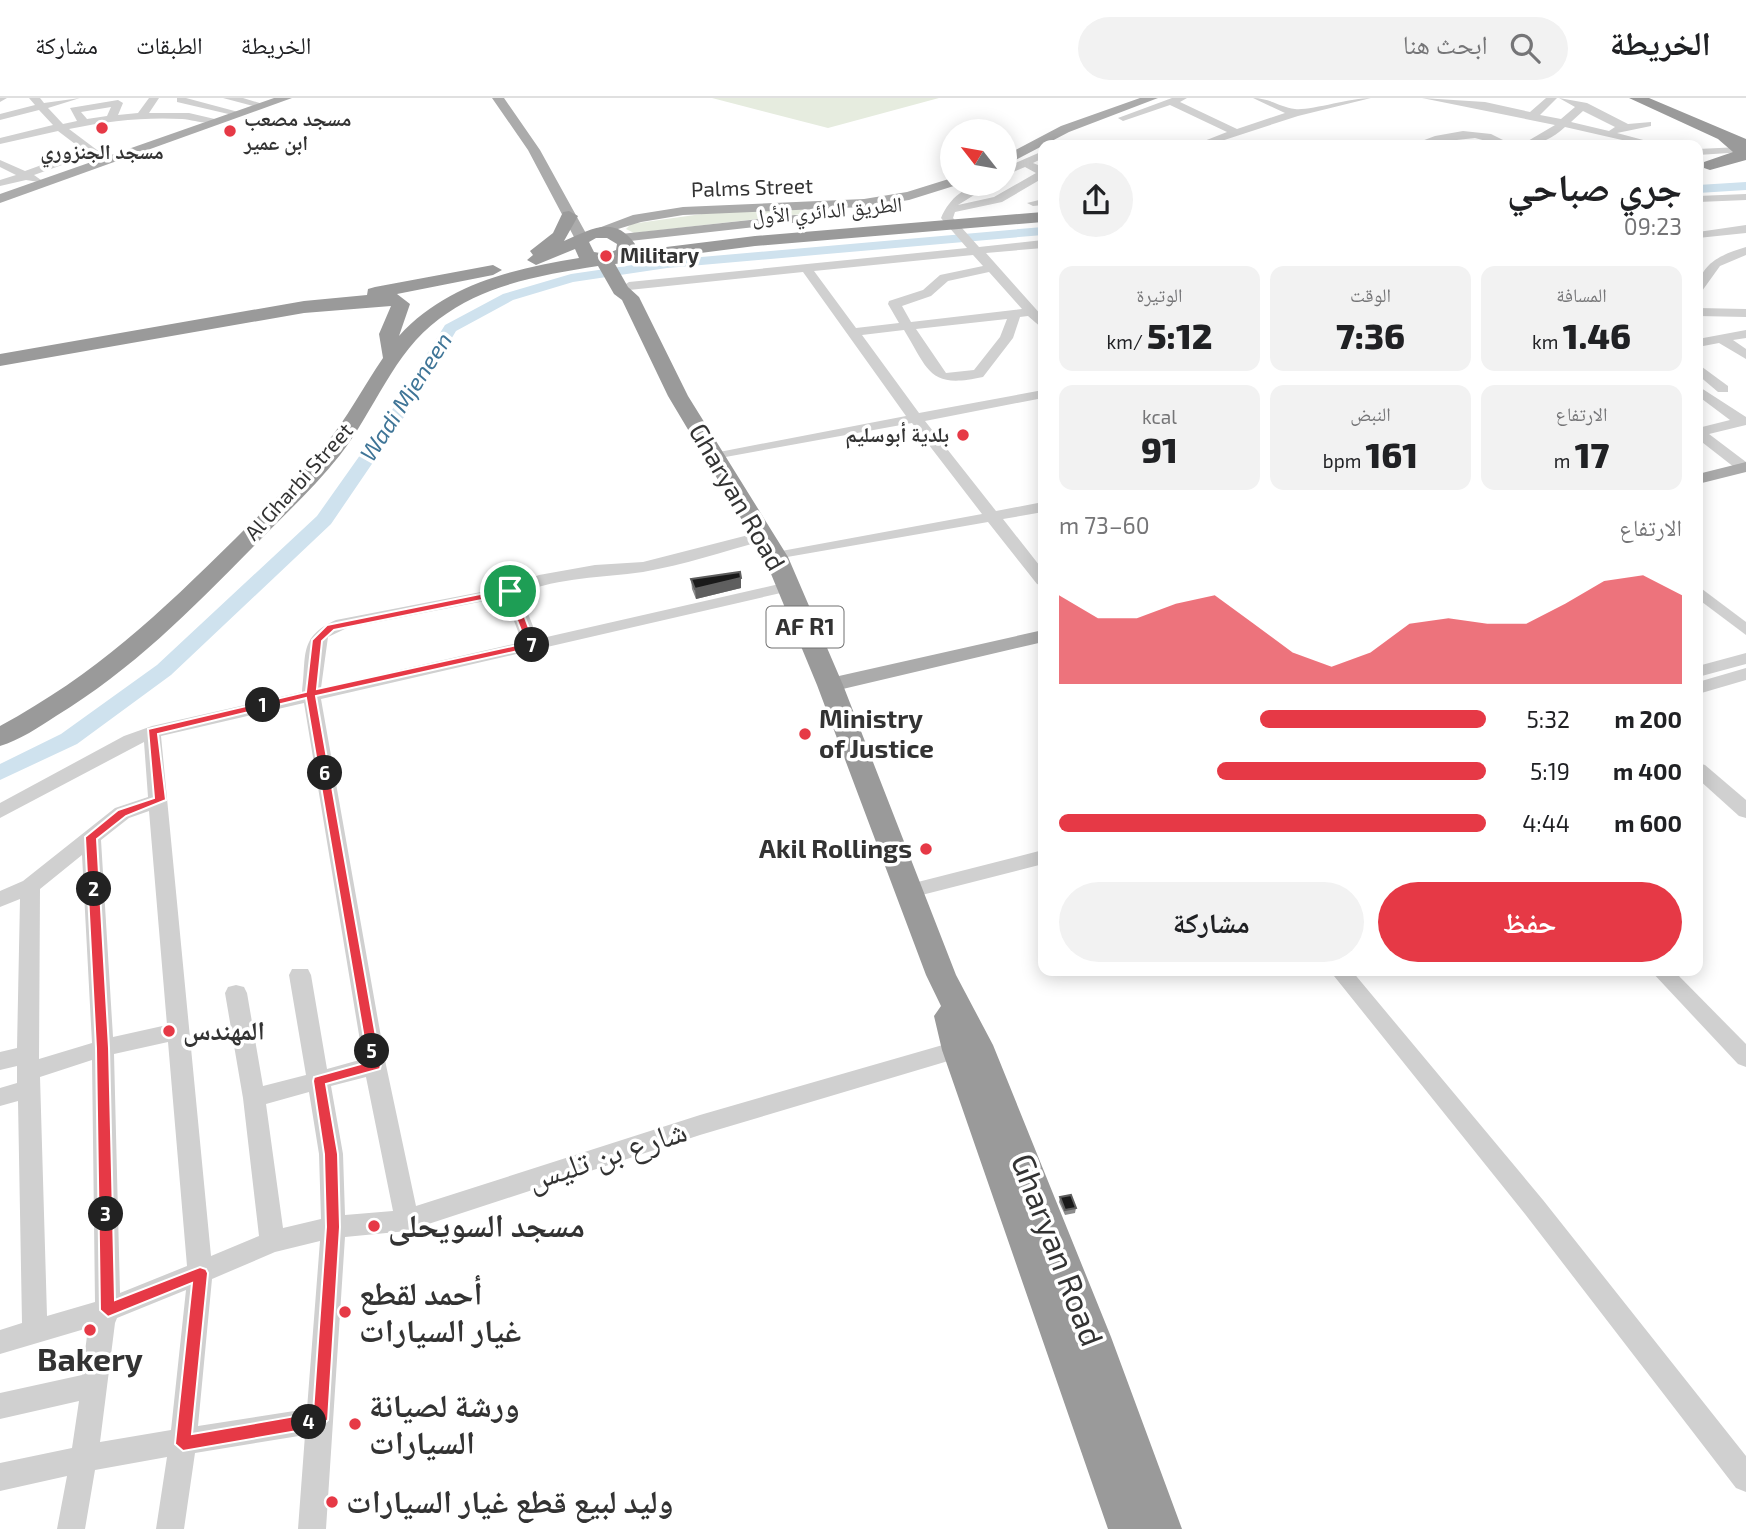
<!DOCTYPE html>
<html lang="ar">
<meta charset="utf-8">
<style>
:root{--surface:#fff;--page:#f2f2f2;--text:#202124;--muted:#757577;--line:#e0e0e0;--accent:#e63946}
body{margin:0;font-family:"Exo 2","Noto Naskh Arabic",sans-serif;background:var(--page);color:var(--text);direction:rtl;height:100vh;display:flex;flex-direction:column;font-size:26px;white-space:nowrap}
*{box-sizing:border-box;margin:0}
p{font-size:23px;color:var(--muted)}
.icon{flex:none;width:38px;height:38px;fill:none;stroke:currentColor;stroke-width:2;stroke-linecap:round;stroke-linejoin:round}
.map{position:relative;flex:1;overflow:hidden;direction:ltr}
.side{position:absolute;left:1038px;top:42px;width:665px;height:836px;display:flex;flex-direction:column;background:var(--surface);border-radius:14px;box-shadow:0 4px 18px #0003;direction:rtl}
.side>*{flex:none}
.needle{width:46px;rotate:301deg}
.tools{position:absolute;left:940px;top:21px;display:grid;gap:14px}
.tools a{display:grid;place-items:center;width:77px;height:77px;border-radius:50%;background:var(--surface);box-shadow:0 4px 18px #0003;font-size:35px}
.pin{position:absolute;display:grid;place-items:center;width:60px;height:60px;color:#fff;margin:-30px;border:4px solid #fff;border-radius:50%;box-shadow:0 2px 7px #0007}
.km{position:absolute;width:35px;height:35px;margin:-18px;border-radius:50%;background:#222;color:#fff;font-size:19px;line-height:35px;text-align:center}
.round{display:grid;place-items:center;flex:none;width:74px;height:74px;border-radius:37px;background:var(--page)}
.summary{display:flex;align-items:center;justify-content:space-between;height:119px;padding:0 21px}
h1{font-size:38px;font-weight:800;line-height:52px}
.metrics{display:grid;grid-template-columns:repeat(3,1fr);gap:10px;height:119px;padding:7px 21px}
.metrics div{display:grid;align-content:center;border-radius:14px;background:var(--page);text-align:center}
.metrics b{font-size:35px;font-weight:800}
.metrics small{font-size:19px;font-weight:400}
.metrics p{font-size:19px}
.chart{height:196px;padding:14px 21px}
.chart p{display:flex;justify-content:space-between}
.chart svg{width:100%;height:126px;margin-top:7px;fill:var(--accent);opacity:.7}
.button{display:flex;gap:14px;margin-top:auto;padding:14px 21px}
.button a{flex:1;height:80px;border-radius:42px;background:var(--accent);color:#fff;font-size:28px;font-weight:800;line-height:80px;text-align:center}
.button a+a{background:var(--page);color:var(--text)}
ul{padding:0 21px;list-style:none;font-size:23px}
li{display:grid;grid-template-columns:112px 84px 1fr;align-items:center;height:52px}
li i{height:18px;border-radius:9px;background:var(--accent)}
header{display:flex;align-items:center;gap:42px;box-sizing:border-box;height:98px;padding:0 35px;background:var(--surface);border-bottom:2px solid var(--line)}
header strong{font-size:33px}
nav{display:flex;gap:38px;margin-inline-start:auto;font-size:24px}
.search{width:490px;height:63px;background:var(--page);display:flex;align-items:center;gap:18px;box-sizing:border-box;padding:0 24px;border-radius:38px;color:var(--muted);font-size:26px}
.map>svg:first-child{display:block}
.green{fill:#e6ecdf}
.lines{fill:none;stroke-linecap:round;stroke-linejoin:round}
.river{fill:#cfe2ee;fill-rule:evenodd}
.minor{fill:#d0d0d0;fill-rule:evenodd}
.major{fill:#ababab;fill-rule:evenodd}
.highway{fill:#9a9a9a;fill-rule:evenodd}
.wall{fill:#8c8c8c}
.shaded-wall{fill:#5f5f5f}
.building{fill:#1a1a1a;stroke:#5f5f5f;stroke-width:2}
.route{fill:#e63946;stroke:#fff;stroke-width:2;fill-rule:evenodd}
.poi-dot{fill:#e63946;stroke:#fff;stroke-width:2.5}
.labels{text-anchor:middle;stroke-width:7;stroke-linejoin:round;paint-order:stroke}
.far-poi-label{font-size:21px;font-weight:bold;fill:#333;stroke:#fff;text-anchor:start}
.far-street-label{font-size:21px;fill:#333;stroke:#fff}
.far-water-label{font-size:23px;font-style:italic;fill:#3f7597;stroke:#fff}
.shield{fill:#fff;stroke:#707070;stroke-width:2}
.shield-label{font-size:24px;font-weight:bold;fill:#333}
.street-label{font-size:26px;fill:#333;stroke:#fff}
.poi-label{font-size:26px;font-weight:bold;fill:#333;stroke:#fff;text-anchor:start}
.near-street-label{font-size:32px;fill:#333;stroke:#fff}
.near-poi-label{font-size:32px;font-weight:bold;fill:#333;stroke:#fff;text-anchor:start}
</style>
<header>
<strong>الخريطة</strong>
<div class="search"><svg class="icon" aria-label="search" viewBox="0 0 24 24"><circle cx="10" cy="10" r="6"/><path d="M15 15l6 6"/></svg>ابحث هنا</div>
<nav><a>الخريطة</a><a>الطبقات</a><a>مشاركة</a></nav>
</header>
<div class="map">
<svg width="1746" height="1431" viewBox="0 0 1746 1431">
<rect width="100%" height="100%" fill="#fff"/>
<g class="green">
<polygon points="712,0 939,0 828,30"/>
<polygon points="795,111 820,114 634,135 626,131 631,126 716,114"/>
</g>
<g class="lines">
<g class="river">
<polygon points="1746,84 1746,92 1698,95 1698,87"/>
<polygon points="1043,129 1043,137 667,170 573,184 513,202 456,233 408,313 331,426 171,577 77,646 0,682 0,666 61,636 157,567 317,418 392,312 445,227 503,196 571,176 667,162"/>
</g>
<g class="minor">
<polygon points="0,0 7,0 0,4"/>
<path d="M29 0H40L44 5 80 0 48 10 63 26 77 23 70 10 118 2 123 5 118 17 138 15 149 0H159L149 15H189L219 22C210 28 194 22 182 21 144 19 108 23 69 31L109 61V65H101L90 57 34 77 41 82 39 84 26 82 0 88V82L16 77 0 69V62L25 73 83 52 58 33 0 46V40L53 27 39 12 0 22V16L35 7ZM111 9 107 18 87 21 81 14Z"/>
<polygon points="177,0 186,0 242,15 237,18 177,4"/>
<polygon points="223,0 243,0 266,7 261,10"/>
<path d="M1172 0H1187L1180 4 1237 31 1285 15 1253 0C1269 0 1280 9 1295 11 1309 13 1350 0 1371 0L1298 18 1209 47H1194L1227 34 1170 7 1123 23 1118 20Z"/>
<path d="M1422 0 1485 4 1530 14 1546 0H1557L1540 17 1561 21 1575 9 1559 0 1587 5 1628 26 1651 24V28L1617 35 1662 47H1644L1565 29C1552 41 1539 47 1521 47L1555 27ZM1583 13 1615 29 1609 33 1571 24Z"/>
<polygon points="1463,33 1491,36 1513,47 1501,47 1475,40 1411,47 1435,38"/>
<polygon points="1740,49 1745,52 1744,54 1698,57 1698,51"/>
<path d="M1043 53V60L1033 65 1043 69V80L1002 104 955 114 953 120 979 149 1043 142V150L986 155 1043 219V231L1028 218 1020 219 1013 240 983 279C929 291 929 273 904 232L862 237 919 315 1043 292V300L925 323 996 413 1043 404V414L1003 421 1043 472V488L1037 486 988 424 770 462 768 459 776 454 982 416 912 325 709 362 707 359 714 355 906 318 803 174 629 192 623 188 629 184 967 150 941 120C950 99 967 85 992 86L958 107 994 99 1036 75 1025 69 1004 78V70ZM973 157 983 168 940 177 923 192 889 203 888 206 899 225 856 230 814 173ZM989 174 1022 211 911 224 902 208 931 198 948 183ZM1007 221 1000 239 974 272 946 275 916 231Z"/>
<polygon points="1746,96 1746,102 1698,104 1698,98"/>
<polygon points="1043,101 1043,107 1033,108 1027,105"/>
<polygon points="1746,127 1746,135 1698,140 1698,134"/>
<path d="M1746 149V157L1720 168 1702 193 1698 194C1698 166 1722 156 1746 149Z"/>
<polygon points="1698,210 1746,211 1746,219 1698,218"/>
<polygon points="1746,232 1746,240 1733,242 1746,251 1746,261 1719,245 1698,249 1698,241"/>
<polygon points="1698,266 1728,288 1728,294 1718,294 1698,277"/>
<polygon points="1698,288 1746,319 1746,327 1709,336 1746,364 1746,374 1739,373 1698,341 1698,330 1730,322 1698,298"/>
<path d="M764 433 770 435V441C728 452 685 467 643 474 601 480 561 479 520 495L538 541 788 484 796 489 794 492 321 601 386 967 416 1108 700 1017 967 940 975 943 978 949 975 955 700 1037 407 1133 345 1139 326 1431H298L305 1337 195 1355 184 1431H156L167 1359 95 1372 85 1431H57L67 1378 0 1393V1365L72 1350 79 1303 0 1321V1295L82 1277 88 1230 0 1256V1232L22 1225 18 1003 0 1008V990L17 985V968L0 972V954L17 950 20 801 0 809V793L23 783 115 710 148 699 144 644 0 720V705L124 638 152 628 302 594C307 557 298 539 336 522L507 489 539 477 595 467 643 464ZM505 499 522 544 321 590 328 539 347 530ZM304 605 363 961 327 971 311 877 308 871H292L289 877 306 977 263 988 247 895 244 889 236 887 228 889 225 895 243 1000 259 1138 211 1158 161 638ZM149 713 167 927 113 939 101 742 129 720ZM82 757 92 945 39 961 40 791ZM168 944 187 1168 120 1195 114 956ZM92 962 95 1204 47 1218 40 979ZM366 979 393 1113 345 1117 343 1056 331 988ZM309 994 319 1056 321 1121 283 1130 266 1006ZM320 1143 307 1311 198 1328 212 1181 275 1154ZM186 1192 171 1332 100 1344 115 1225 117 1220Z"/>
<polygon points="1698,488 1746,524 1746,537 1698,501"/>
<polygon points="1746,555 1746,566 1698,579 1698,568"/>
<polygon points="1746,570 1746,582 1698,596 1698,584"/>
<polygon points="1698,665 1705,667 1746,702 1746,720 1739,718 1698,681"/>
<polygon points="1043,752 1043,766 910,800 903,798 900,793 903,788 910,786"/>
<polygon points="1330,873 1352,873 1543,1102 1746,1358 1746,1394 1736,1390 1525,1116"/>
<polygon points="1651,873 1674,873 1746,946 1746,969 1738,966"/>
</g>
<g class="major">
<polygon points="274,0 292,0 0,105 0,96"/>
<polygon points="492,0 504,0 540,52 588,139 586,142 574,139 528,52"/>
<polygon points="1140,0 1158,0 1069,34 1004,68 1004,58 1061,28"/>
<polygon points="952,80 952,86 957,87 909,102 864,109 683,117 641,124 595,138 588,134 633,117 683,109 864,101 907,94"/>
<polygon points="795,117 800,118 800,124 621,144 614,140 621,136"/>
<polygon points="1746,364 1746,374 1698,386 1698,376"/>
<polygon points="1043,532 1043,544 830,594 820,587 830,580"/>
</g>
<g class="highway">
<polygon points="1629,0 1649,0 1746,41 1746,62 1710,72 1704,70 1704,64 1733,54 1718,41"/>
<path d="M569 113 578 118 564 143C590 132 614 116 635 146L634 153 755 138 1043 114V124L755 148 615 166 628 189 639 199 688 298 788 459 843 587 956 877 993 947 1111 1239 1182 1431H1108L942 952 934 918 941 908 926 877 817 587 764 459 668 298 622 202 614 196 598 168C542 177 485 186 439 221 393 255 375 312 340 357 314 390 282 419 253 449 191 512 132 572 56 618 39 629 20 642 0 648V628C96 576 159 516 236 440 266 410 298 381 324 348 347 321 363 289 383 260L379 236 391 208 304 215 0 268V256L304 203 367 197 368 191 375 189 493 167 502 172 493 177 397 196 410 206 399 238C446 186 513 171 579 160L575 151 536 167 527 162 533 157 530 153 553 135 563 114ZM596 140H607L617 146 616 152 606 156 594 154 589 144Z"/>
</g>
</g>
<g class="wall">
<polygon points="691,481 741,490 696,501 692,491"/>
<polygon points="1060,1099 1076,1110 1075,1115 1065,1117 1059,1104"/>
</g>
<polygon class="shaded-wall" points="741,480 741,490 696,501 695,491"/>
<g class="building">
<polygon points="740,474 741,480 695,491 691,481"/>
<polygon points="1071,1097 1076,1110 1065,1112 1060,1099"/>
</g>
<path class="route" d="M510 490 515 493 536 549 316 598 381 967 380 971 326 986 338 1056 340 1129 328 1322 320 1329 183 1353 175 1346 192 1185 108 1219 100 1212 96 950 85 739 118 712 154 700 148 631 306 594 312 542 327 527ZM507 497 526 545 317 591 322 543 334 532ZM306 600 368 964 314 979 313 983 324 1056 326 1129 313 1315 192 1336 208 1175 206 1171 200 1169 115 1202 109 950 97 741 126 718 166 702 158 636Z"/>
<g class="poi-dot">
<circle cx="102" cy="30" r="7"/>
<circle cx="230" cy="33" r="7"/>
<circle cx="606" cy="158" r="7"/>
<circle cx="963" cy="337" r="7"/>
<circle cx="805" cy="636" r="7"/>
<circle cx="926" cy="751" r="7"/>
<circle cx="169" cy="933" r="7"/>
<circle cx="374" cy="1128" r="7"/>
<circle cx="345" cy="1214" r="7"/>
<circle cx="90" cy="1232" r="7"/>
<circle cx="355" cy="1326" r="7"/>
<circle cx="332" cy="1404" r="7"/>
</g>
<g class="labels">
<g class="far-poi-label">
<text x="244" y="28">مسجد مصعب<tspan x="244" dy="24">ابن عمير</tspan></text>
<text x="102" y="61" text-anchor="middle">مسجد الجنزوري</text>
<text x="620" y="165">Military</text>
<text x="949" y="344" text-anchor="end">بلدية أبوسليم</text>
</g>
<g class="far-street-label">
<text transform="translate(752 90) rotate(-2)" y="7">Palms Street</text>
<text transform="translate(827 113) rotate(-5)" y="7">الطريق الدائري الأول</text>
<text transform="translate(299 384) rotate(-48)" y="7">Al Gharbi Street</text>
</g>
<g class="far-water-label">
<text transform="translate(406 299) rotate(-57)" y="8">Wadi Mjeneen</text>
</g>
<rect class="shield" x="766.5" y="508.5" width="77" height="41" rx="5"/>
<g class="shield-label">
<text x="805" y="537">AF R1</text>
</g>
<g class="street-label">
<text transform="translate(737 399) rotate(60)" y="9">Gharyan Road</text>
</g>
<g class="poi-label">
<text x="819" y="630">Ministry<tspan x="819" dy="30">of Justice</tspan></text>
<text x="912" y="760" text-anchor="end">Akil Rollings</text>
<text x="183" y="942">المهندس</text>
</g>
<g class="near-street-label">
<text transform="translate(607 1057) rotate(-18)" y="11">شارع بن تليس</text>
<text transform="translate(1057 1152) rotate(69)" y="11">Gharyan Road</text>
</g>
<g class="near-poi-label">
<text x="388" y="1139">مسجد السويحلى</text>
<text x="359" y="1207">أحمد لقطع<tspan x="359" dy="37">غيار السيارات</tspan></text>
<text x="90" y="1273" text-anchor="middle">Bakery</text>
<text x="369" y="1319">ورشة لصيانة<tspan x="369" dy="37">السيارات</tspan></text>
<text x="346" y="1415">وليد لبيع قطع غيار السيارات</text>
</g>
</g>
</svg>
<div class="tools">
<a><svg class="needle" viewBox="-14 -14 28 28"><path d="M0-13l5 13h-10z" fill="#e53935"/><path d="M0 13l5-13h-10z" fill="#757577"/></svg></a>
</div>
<div class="pin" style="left:510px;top:493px;background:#1e9e55"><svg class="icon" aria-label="arrive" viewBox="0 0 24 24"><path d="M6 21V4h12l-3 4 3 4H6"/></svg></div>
<b class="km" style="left:263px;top:607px">1</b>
<b class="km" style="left:94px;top:791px">2</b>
<b class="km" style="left:106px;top:1116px">3</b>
<b class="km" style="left:309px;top:1324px">4</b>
<b class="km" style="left:372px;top:953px">5</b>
<b class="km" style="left:325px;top:675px">6</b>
<b class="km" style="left:532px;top:547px">7</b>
<section class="side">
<div class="summary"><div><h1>جري صباحي</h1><p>09:23</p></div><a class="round"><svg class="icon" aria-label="share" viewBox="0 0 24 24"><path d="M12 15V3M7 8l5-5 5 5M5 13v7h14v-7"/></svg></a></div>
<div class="metrics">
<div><p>المسافة</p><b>1.46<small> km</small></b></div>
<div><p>الوقت</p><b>7:36</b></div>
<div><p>الوتيرة</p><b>5:12<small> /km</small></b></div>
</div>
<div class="metrics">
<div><p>الارتفاع</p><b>17<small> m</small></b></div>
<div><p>النبض</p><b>161<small> bpm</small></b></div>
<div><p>kcal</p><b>91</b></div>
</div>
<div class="chart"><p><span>الارتفاع</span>60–73 m</p>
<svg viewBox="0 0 160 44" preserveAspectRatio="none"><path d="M0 44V13L10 21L20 21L30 16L40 13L50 23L60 33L70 38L80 33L90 23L100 21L110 23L120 23L130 16L140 8L150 6L160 13V44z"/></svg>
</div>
<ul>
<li><b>200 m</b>5:32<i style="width:53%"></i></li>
<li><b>400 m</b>5:19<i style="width:63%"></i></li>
<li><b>600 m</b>4:44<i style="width:100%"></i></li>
</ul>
<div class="button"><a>حفظ</a><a>مشاركة</a></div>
</section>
</div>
